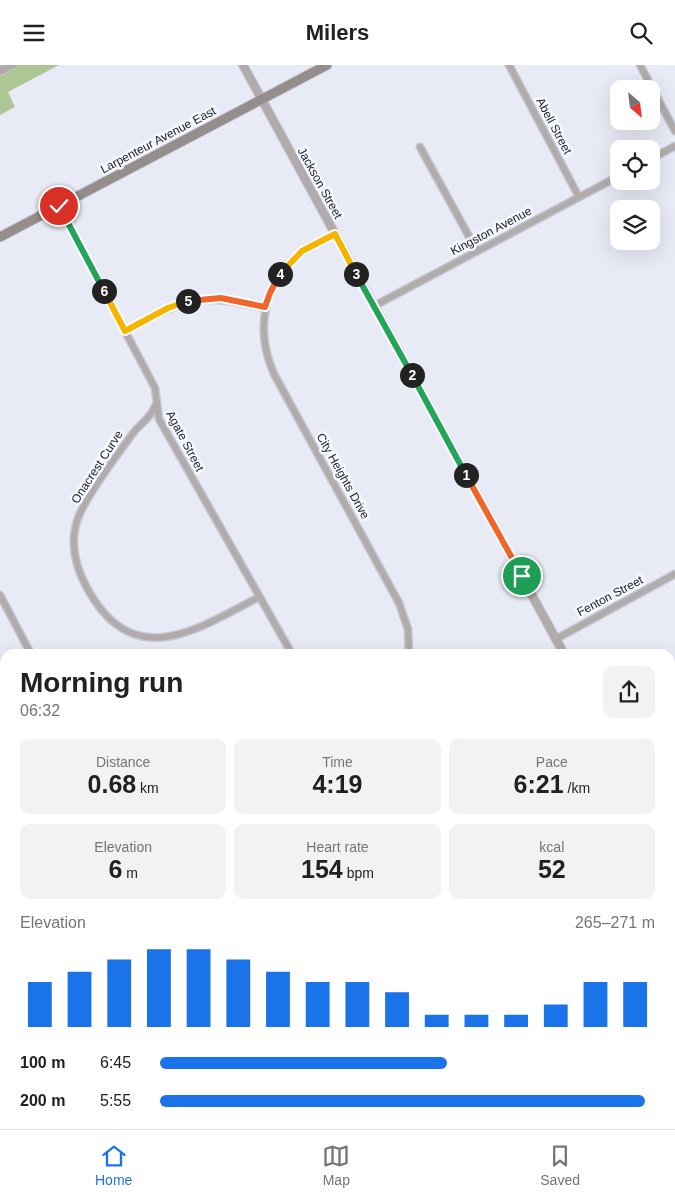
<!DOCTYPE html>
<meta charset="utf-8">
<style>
:root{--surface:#fff;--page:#f2f2f2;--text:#202124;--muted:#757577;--line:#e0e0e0;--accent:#1a73e8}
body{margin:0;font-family:Helvetica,sans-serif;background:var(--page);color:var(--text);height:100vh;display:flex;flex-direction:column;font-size:19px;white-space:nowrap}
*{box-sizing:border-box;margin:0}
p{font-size:16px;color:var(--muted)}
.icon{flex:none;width:28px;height:28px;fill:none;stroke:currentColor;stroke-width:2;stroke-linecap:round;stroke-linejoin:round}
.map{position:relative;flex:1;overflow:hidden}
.side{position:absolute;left:0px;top:584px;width:675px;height:481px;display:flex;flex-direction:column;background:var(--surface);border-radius:15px 15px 0 0;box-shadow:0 5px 20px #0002}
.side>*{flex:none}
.needle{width:32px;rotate:152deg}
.tools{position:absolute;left:610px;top:15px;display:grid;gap:10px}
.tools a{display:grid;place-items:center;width:50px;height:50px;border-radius:10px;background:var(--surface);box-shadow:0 5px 20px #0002;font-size:25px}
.pin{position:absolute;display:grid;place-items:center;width:42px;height:42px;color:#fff;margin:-21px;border:2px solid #fff;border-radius:50%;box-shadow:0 1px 5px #0007}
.km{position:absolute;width:25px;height:25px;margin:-12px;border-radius:50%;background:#222;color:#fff;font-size:14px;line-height:25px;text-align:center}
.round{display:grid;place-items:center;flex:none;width:52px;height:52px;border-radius:10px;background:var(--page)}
.head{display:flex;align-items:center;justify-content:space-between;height:85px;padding:0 20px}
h1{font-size:28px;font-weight:700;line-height:38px}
.metrics{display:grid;grid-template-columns:repeat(3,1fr);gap:8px;height:85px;padding:5px 20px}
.metrics div{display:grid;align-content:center;border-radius:10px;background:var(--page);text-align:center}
.metrics b{font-size:25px;font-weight:700}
.metrics small{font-size:14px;font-weight:400}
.metrics p{font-size:14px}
.chart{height:140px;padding:10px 20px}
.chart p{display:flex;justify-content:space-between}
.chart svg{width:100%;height:90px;margin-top:5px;stroke:var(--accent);stroke-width:6}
ul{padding:0 20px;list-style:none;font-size:16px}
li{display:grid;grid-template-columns:80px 60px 1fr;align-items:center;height:38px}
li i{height:12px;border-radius:6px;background:var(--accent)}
header{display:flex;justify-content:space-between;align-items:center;height:65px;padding:0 20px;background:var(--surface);font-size:22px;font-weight:700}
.tab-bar{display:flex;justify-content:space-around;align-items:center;height:70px;border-top:1px solid var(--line);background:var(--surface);font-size:14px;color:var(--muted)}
.tab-bar a{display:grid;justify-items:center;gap:2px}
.tab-bar .active{color:var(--accent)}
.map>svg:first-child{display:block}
.green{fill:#acc794}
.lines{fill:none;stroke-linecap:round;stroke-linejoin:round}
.minor-casing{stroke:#c4c6d1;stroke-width:9}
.tertiary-casing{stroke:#c4c6d1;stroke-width:10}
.secondary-casing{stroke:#c4c6d1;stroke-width:11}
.motorway-casing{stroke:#c4c6d1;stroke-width:14}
.minor{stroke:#b1abab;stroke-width:6}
.tertiary{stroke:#b1abab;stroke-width:8}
.secondary{stroke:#958c8c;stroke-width:9}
.motorway{stroke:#6f6263;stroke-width:11}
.split-1-casing{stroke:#fff;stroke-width:10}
.split-2-casing{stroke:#fff;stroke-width:10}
.split-3-casing{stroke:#fff;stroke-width:10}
.split-4-casing{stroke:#fff;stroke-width:10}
.split-5-casing{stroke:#fff;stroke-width:10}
.split-6-casing{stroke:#fff;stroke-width:10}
.split-7-casing{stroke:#fff;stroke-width:10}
.split-1{stroke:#f0652b;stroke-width:6}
.split-2{stroke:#22a559;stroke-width:6}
.split-3{stroke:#22a559;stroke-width:6}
.split-4{stroke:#f5b400;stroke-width:6}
.split-5{stroke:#f0652b;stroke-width:6}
.split-6{stroke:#f5b400;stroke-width:6}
.split-7{stroke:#22a559;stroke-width:6}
.labels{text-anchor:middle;stroke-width:5;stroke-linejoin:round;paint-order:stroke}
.street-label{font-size:12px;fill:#212226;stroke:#f6f8ff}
</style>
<header><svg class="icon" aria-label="menu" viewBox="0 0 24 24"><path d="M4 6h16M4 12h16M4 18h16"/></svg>Milers<svg class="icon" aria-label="search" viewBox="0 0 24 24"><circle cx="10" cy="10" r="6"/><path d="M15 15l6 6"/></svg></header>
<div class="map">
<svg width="675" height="1064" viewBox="0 0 675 1064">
<rect width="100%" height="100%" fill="#e8eaf6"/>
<polygon class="green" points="0,0 59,0 8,27 15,42 0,50"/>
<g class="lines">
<defs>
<g id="minor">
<polyline points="509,0 579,132"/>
<polyline points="640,0 675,66"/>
<polyline points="420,82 477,186"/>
<polyline points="651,94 675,81"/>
<polyline points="59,141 155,323 159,354 292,589"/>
<path d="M335 169C323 175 311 180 301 188 262 218 255 266 274 309L399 538 408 564 409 589"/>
<polyline points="374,241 619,111"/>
<path d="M125 266C186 234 196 227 265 243"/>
<path d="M155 341C151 353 141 358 134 367 119 387 86 432 78 453 69 478 75 501 87 523 133 608 196 565 259 532"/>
<polyline points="0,530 31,589"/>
<polyline points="556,574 675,509"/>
<polyline points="670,994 675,991"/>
<polyline points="262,1060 264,1064"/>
<polyline points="358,1060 360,1064"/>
<polyline points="538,1064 545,1060"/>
</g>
<g id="tertiary">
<polyline points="243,0 564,589"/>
<polyline points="0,6 12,0"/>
<polyline points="670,783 675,792"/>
<polyline points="670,857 675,854"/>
<polyline points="277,1064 285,1060"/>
</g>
<polyline id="secondary" points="0,172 327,0"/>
<g id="motorway">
<polyline points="0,833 5,841"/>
<polyline points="0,863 5,872"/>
<polyline points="0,910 5,919"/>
<polyline points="0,945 5,959"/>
<polyline points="41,1060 43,1064"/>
<polyline points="82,1060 84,1064"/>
<polyline points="113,1060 115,1064"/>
<polyline points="162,1060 165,1064"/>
</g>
</defs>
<use href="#minor" class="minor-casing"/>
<use href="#tertiary" class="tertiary-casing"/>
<use href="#secondary" class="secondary-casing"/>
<use href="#motorway" class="motorway-casing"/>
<use href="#minor" class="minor"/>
<use href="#tertiary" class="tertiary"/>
<use href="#secondary" class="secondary"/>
<use href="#motorway" class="motorway"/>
</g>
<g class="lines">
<defs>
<polyline id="split-1" points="466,410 522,511"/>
<polyline id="split-2" points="412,310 466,410"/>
<polyline id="split-3" points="356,209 412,310"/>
<polyline id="split-4" points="280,209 302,186 335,169 356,209"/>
<polyline id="split-5" points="188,236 221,233 265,242 270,228 280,209"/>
<polyline id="split-6" points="104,226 125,266 168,243 188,236"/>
<polyline id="split-7" points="59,141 104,226"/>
</defs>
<use href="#split-1" class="split-1-casing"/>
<use href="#split-2" class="split-2-casing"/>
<use href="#split-3" class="split-3-casing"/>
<use href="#split-4" class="split-4-casing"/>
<use href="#split-5" class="split-5-casing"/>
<use href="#split-6" class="split-6-casing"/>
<use href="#split-7" class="split-7-casing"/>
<use href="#split-1" class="split-1"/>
<use href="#split-2" class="split-2"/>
<use href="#split-3" class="split-3"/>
<use href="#split-4" class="split-4"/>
<use href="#split-5" class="split-5"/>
<use href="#split-6" class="split-6"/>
<use href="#split-7" class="split-7"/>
</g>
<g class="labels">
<g class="street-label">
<text transform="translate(554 61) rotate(62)" y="4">Abell Street</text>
<text transform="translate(158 75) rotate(-28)" y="4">Larpenteur Avenue East</text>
<text transform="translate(320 118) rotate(61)" y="4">Jackson Street</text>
<text transform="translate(491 166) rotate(-28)" y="4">Kingston Avenue</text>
<text transform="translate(185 376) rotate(62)" y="4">Agate Street</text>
<text transform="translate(97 402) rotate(-57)" y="4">Onacrest Curve</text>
<text transform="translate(343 411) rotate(61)" y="4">City Heights Drive</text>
<text transform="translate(610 531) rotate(-28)" y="4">Fenton Street</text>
</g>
</g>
</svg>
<div class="tools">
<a><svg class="needle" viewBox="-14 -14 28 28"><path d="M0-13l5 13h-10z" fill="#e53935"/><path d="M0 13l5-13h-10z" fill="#757577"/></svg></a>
<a><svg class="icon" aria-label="locate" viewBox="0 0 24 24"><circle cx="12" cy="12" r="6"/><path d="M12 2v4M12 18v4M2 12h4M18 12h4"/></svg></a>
<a><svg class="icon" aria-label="layers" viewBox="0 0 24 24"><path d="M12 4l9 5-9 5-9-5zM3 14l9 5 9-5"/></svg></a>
</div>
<div class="pin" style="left:522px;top:511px;background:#1e9e55"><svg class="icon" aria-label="arrive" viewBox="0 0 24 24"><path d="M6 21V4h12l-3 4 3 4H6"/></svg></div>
<div class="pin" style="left:59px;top:141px;background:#d93025"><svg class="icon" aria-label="check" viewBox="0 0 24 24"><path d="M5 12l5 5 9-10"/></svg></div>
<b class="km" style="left:466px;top:410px">1</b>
<b class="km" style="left:412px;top:310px">2</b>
<b class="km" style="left:356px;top:209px">3</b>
<b class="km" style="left:280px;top:209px">4</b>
<b class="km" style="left:188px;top:236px">5</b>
<b class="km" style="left:104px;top:226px">6</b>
<section class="side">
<div class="head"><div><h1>Morning run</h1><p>06:32</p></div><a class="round"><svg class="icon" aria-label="share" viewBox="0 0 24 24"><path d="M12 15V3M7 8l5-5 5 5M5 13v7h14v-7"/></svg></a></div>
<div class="metrics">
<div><p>Distance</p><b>0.68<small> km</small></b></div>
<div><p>Time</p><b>4:19</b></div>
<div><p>Pace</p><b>6:21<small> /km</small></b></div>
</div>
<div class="metrics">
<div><p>Elevation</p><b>6<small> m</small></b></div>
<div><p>Heart rate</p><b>154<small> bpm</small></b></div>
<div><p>kcal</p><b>52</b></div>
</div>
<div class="chart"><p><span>Elevation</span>265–271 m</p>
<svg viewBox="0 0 160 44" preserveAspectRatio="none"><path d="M5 44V22M15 44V17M25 44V11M35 44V6M45 44V6M55 44V11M65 44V17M75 44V22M85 44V22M95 44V27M105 44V38M115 44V38M125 44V38M135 44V33M145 44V22M155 44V22"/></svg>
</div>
<ul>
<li><b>100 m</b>6:45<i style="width:58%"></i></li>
<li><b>200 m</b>5:55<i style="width:98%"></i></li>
</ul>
</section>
</div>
<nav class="tab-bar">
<a class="active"><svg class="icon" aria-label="home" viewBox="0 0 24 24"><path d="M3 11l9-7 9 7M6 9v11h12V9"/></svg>Home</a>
<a><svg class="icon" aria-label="map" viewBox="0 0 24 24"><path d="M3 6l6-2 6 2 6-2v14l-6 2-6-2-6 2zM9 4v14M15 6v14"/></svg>Map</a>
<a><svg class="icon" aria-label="saved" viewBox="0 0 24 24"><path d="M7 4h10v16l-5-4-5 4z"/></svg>Saved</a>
</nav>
